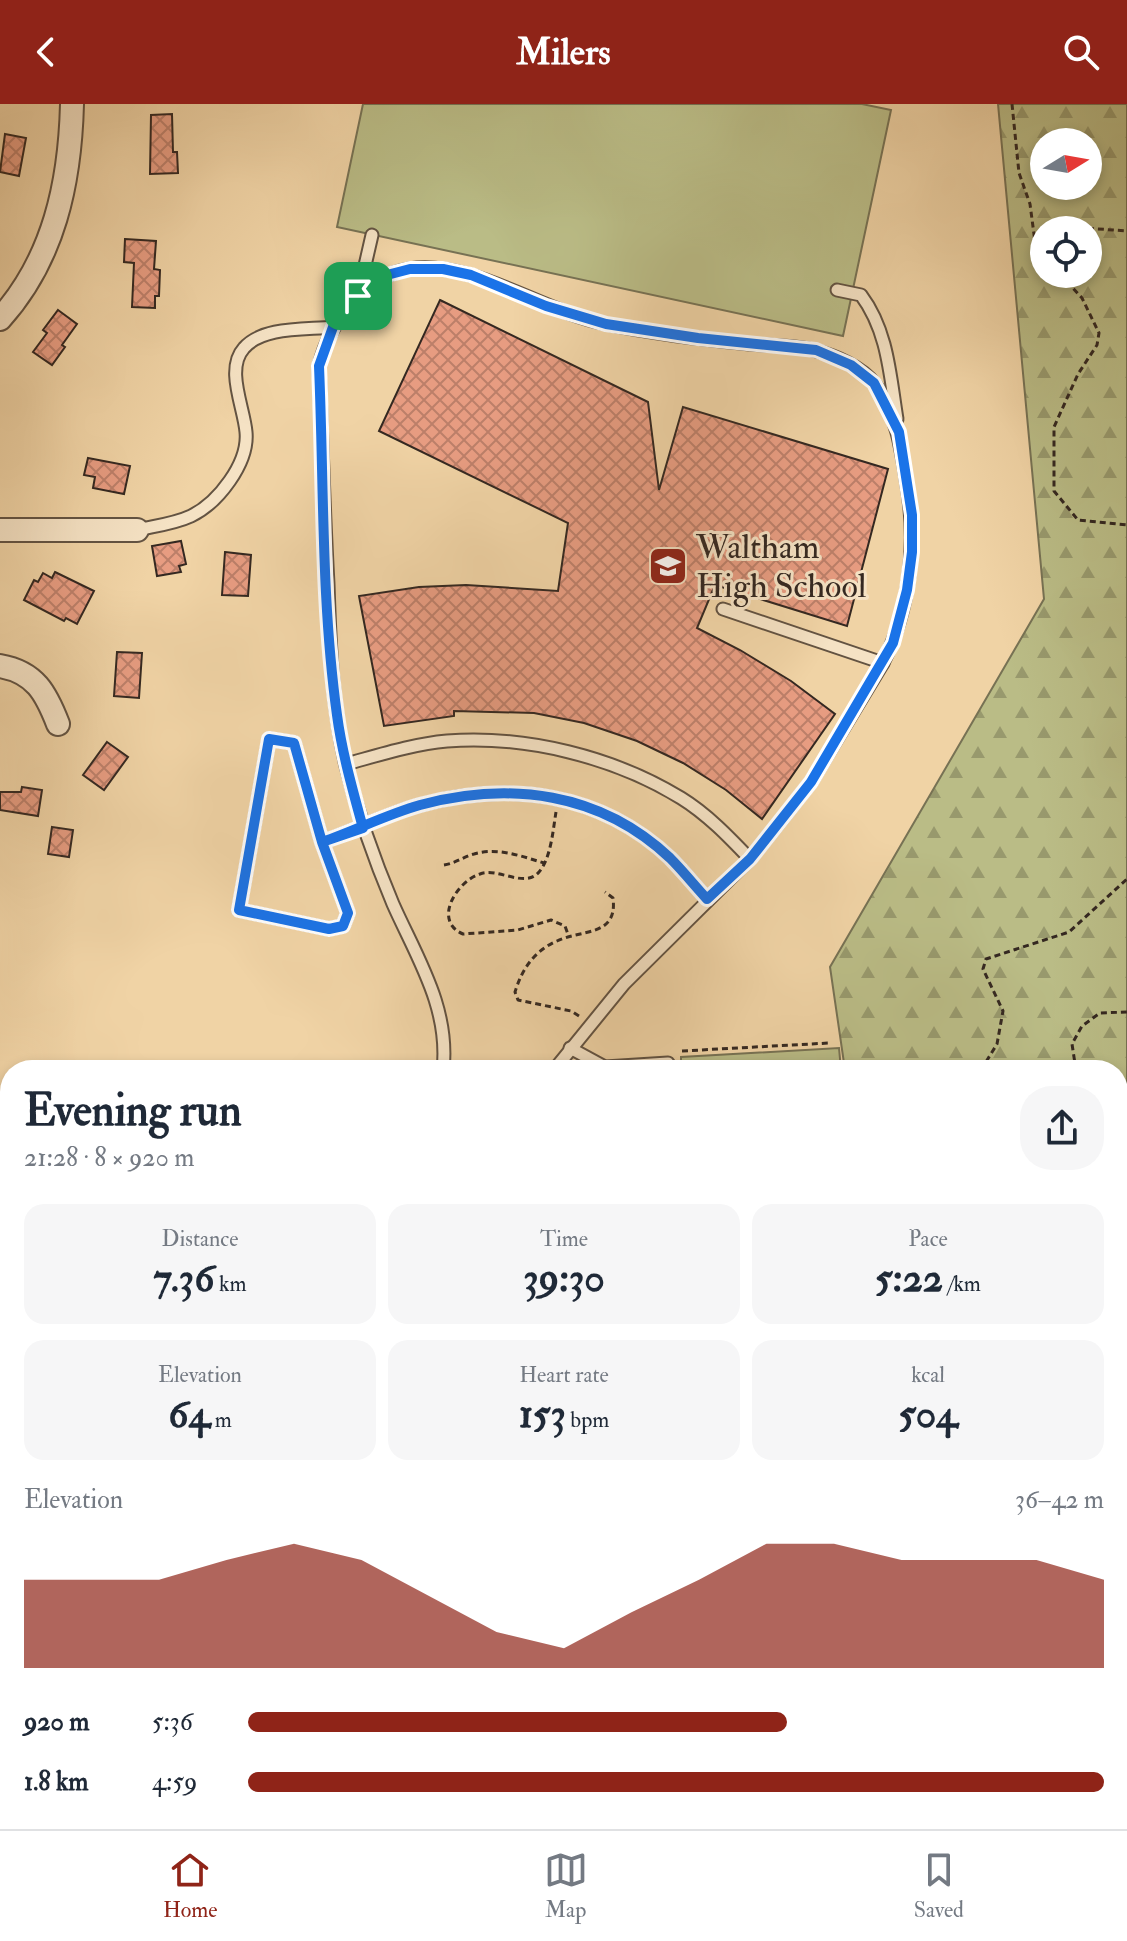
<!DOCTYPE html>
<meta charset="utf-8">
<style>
:root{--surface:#fff;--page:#f6f6f7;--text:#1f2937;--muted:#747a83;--line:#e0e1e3;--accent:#8f2418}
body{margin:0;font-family:"IM FELL Double Pica",serif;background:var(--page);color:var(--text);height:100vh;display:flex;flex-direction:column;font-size:30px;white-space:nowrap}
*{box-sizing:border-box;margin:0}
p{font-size:26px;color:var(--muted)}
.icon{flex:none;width:44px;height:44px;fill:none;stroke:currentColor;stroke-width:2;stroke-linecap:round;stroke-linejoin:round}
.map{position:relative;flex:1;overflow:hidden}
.sheet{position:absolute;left:0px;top:956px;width:1128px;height:770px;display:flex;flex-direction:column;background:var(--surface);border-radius:32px 32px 0 0;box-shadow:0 4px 12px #0003}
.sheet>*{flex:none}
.needle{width:52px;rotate:79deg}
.controls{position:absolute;left:1030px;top:24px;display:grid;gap:16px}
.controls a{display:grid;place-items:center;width:72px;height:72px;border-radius:50%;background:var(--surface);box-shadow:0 4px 12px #0003;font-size:40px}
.pin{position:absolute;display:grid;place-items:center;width:68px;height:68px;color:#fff;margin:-34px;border-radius:16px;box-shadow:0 4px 12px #0006}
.round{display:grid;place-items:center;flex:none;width:84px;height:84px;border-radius:32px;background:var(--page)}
.headline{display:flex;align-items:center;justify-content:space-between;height:136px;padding:0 24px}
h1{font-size:44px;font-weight:700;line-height:60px}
.metrics{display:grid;grid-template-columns:repeat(3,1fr);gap:12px;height:136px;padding:8px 24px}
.metrics div{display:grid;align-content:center;border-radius:20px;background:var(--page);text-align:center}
.metrics b{font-size:40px;font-weight:700}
.metrics small{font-size:22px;font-weight:400}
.metrics p{font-size:22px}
.chart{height:224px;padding:16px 24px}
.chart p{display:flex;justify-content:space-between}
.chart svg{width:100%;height:144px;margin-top:8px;fill:var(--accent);opacity:.7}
ul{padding:0 24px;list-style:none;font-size:26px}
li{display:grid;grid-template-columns:128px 96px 1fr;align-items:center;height:60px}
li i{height:20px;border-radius:10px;background:var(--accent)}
header{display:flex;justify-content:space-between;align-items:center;height:104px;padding:0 24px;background:var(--accent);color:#fff;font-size:36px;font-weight:700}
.tab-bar{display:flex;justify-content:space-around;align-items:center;height:112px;border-top:2px solid var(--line);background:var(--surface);font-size:22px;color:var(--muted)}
.tab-bar a{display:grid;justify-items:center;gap:4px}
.tab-bar .on{color:var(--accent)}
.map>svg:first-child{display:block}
.forest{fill:url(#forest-firs);stroke:#777254;stroke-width:2;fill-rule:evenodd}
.wetland{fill:url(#wetland-marsh);stroke:#777254;stroke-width:2}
.pitch{fill:#babc86;stroke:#777254;stroke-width:2}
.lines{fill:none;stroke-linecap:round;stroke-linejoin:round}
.stream{stroke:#717e74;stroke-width:6}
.building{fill:url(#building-cross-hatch);stroke:#342821;stroke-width:2}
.lane-casing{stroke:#635342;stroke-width:15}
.street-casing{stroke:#635342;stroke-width:26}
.primary-casing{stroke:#342821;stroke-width:40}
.path{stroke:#342821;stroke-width:3;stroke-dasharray:6 4;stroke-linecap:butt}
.lane{stroke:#f5e2c4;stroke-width:11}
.street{stroke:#f5e2c4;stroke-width:22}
.primary{stroke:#e8ba72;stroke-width:36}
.route-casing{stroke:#fff;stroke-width:16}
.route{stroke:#1a73e8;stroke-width:10}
.labels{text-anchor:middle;stroke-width:6;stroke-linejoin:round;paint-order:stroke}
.poi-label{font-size:34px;fill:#342821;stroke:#f5e2c4;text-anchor:start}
</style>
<header><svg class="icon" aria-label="back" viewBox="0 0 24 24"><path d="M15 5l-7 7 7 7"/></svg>Milers<svg class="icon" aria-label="search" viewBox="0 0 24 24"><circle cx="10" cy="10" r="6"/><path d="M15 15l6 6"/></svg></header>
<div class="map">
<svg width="1127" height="1725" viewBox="0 0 1127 1725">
<defs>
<pattern id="forest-firs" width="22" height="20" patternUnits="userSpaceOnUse" patternTransform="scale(2)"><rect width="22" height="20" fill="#babc86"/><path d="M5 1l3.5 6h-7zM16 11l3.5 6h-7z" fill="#98996d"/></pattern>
<pattern id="wetland-marsh" width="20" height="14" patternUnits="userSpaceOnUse" patternTransform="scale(2)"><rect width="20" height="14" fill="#babc86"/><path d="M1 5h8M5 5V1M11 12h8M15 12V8" fill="none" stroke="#98996d"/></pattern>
<pattern id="building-cross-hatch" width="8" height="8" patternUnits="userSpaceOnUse" patternTransform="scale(2)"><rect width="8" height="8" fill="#e79c81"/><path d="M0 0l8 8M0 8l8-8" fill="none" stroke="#bc7f69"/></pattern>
</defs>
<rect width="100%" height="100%" fill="#f0d3a5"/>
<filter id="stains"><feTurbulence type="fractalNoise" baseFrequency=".0025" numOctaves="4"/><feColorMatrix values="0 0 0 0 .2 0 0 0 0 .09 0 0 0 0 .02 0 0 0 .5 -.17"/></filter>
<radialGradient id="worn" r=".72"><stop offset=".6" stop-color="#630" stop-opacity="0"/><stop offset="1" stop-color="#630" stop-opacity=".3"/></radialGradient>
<path class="forest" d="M998 0H1127V1297L1118 1381V966H845L830 863 1044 495ZM1044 38H1088V82H1044ZM1044 126H1088V170H1044Z"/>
<polygon class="wetland" points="0,1513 10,1514 10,1638 0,1639"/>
<g class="pitch">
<polygon points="363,0 862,0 891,6 843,232 337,123"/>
<polygon points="839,944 841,966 681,966 681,953"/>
</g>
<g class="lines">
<g class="stream">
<polyline points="0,1554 10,1554"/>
<polyline points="1112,1716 1127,1723"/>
</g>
</g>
<g class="building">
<polygon points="172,10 173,48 177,48 178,69 150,70 151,11"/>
<polygon points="5,30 26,34 19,72 0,68"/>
<polygon points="125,135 156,137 154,165 160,166 159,192 155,192 155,204 132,203 134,159 124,158"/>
<polygon points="440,196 648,298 659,386 683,303 888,365 847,522 715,481 697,524 740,546 791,577 835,610 762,715 726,686 683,659 637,637 584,619 534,609 454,607 454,612 384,622 359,492 419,483 466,481 558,487 568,419 379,327"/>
<polygon points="58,206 77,220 62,241 65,243 52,261 33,248 47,229 43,226"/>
<polygon points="88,354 130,362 124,390 93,384 95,373 84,371"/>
<polygon points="181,437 186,460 179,462 181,468 157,472 152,442"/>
<polygon points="225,448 251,451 248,492 222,491"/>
<polygon points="55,468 94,487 77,520 66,514 64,517 24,496 34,476 38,478 43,469 52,474"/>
<polygon points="117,548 142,549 139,594 114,592"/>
<polygon points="107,638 128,653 104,686 83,671"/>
<polygon points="22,683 42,686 38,712 0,706 0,688 21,688"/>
<polygon points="52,723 73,726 69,753 48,750"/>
</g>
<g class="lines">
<defs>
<g id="lane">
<path d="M837 186 861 191C888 227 890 272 897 315"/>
<polyline points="358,192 372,131"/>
<path d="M137 426C154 422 174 420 191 412 218 399 249 359 246 328 244 303 225 265 244 244 263 222 307 226 333 223"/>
<polyline points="723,505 883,559"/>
<path d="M346 660C379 651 413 640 447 637 526 631 614 653 681 694 707 710 729 733 750 755"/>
<path d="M322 738 348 809 343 822 329 825 239 806 269 635 294 639 322 738C354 727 389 709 420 701 510 677 600 688 670 754 683 766 695 782 707 795"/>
<polyline points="570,944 605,963 668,959"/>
<path d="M443 966C450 904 417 854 393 800 374 755 358 709 346 662 332 602 330 541 328 480 324 408 322 335 319 262 330 218 362 173 409 165 472 155 543 208 606 220 653 230 702 235 750 240 772 242 796 241 817 247 836 252 862 263 874 279 896 307 902 348 907 382 917 441 910 505 883 559L811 678 778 720 750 755 624 880 554 966"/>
</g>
<g id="street">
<path d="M0 215C54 155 70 79 72 0"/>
<polyline points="0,426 137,426"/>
<path d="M0 562C35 568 46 589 58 620"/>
<polyline points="417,1716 469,1725"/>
<polyline points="108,1725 113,1716"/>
<polyline points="1058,1725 1060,1716"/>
</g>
<g id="primary">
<polyline points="0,1320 10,1322"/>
<polyline points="1118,1557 1127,1562"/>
<polyline points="1118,1594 1127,1599"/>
</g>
</defs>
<use href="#lane" class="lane-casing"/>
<use href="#street" class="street-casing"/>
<use href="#primary" class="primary-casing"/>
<g class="path">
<polyline points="1012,0 1019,69 1030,100 1035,138 1044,150"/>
<polyline points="1058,126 1085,124 1127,127"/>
<polyline points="1035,138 1044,133"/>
<polyline points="1060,170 1082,194 1099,229 1097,241 1078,270 1054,323 1054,387 1078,416 1127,421"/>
<path d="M556 708C553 726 551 754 539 768 525 785 498 763 480 770 457 777 432 817 463 830L518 826 551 816 565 822 569 833"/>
<path d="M444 761C456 759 463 753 474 750 497 743 521 752 544 759"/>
<path d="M579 912 571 907 518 896 515 888C522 865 534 847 557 837 582 825 618 833 613 794L605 788"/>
<polyline points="682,947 829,939"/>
<polyline points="981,966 997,940 1003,907 983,865 986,855 1069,828 1127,775"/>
<polyline points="1076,966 1072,940 1082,922 1100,909 1127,908"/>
<polyline points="1118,1014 1121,1022 1118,1043"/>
<polyline points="1118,1085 1127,1120"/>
</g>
<use href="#lane" class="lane"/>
<use href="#street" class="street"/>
<use href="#primary" class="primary"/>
</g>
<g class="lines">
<defs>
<path id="route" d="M358 192 333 223 319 262C324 378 321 496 337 611 342 649 353 687 363 724L322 738 294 639 269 635 239 806 329 825 343 822 348 809 322 738C354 727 388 710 420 701 510 677 600 688 670 754 683 767 695 782 707 795L750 755 811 678 893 539 907 486 912 448V411L899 328 874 279 851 261 816 246 698 234 606 220 546 202 471 171 443 165H410L387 171 358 192"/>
</defs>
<use href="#route" class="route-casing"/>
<use href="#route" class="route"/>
</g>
<defs>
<symbol id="school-square" viewBox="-11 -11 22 22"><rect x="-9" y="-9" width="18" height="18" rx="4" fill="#8f2418" stroke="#f5e2c4"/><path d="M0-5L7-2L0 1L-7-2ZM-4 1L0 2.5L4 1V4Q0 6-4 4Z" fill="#fff"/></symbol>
</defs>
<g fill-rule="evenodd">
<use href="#school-square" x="646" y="440" width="44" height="44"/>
</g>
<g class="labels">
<g class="poi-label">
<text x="696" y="454">Waltham<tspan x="696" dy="39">High School</tspan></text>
</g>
</g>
<rect width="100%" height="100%" filter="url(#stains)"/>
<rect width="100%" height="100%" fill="url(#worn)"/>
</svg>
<div class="controls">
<a><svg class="needle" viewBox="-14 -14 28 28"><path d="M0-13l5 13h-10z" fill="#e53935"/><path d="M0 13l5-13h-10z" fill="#747a83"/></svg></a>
<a><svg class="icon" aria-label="locate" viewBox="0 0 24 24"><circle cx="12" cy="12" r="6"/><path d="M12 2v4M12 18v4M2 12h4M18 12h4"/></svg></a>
</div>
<div class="pin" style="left:358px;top:192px;background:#1e9e55"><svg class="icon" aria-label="arrive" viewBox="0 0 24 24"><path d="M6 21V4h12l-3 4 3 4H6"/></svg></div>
<section class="sheet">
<div class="headline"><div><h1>Evening run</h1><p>21:28 · 8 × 920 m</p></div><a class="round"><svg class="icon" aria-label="share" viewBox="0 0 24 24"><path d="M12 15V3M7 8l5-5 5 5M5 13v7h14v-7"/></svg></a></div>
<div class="metrics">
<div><p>Distance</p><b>7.36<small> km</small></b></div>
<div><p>Time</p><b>39:30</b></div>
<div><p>Pace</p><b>5:22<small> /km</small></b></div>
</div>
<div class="metrics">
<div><p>Elevation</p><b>64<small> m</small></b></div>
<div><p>Heart rate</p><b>153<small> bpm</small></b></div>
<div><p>kcal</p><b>504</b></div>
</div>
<div class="chart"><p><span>Elevation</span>36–42 m</p>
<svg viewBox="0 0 160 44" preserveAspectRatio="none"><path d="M0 44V17L10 17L20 17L30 11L40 6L50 11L60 22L70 33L80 38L90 27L100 17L110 6L120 6L130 11L140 11L150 11L160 17V44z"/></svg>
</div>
<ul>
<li><b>920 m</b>5:36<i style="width:63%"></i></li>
<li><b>1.8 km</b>4:59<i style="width:100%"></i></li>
</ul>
</section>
</div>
<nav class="tab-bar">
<a class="on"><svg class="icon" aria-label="home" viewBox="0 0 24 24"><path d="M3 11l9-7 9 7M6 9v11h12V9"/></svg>Home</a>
<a><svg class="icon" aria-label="map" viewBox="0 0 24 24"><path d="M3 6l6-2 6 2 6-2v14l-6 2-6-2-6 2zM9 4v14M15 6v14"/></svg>Map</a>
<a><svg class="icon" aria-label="saved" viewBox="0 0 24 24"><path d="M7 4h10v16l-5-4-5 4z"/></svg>Saved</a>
</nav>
